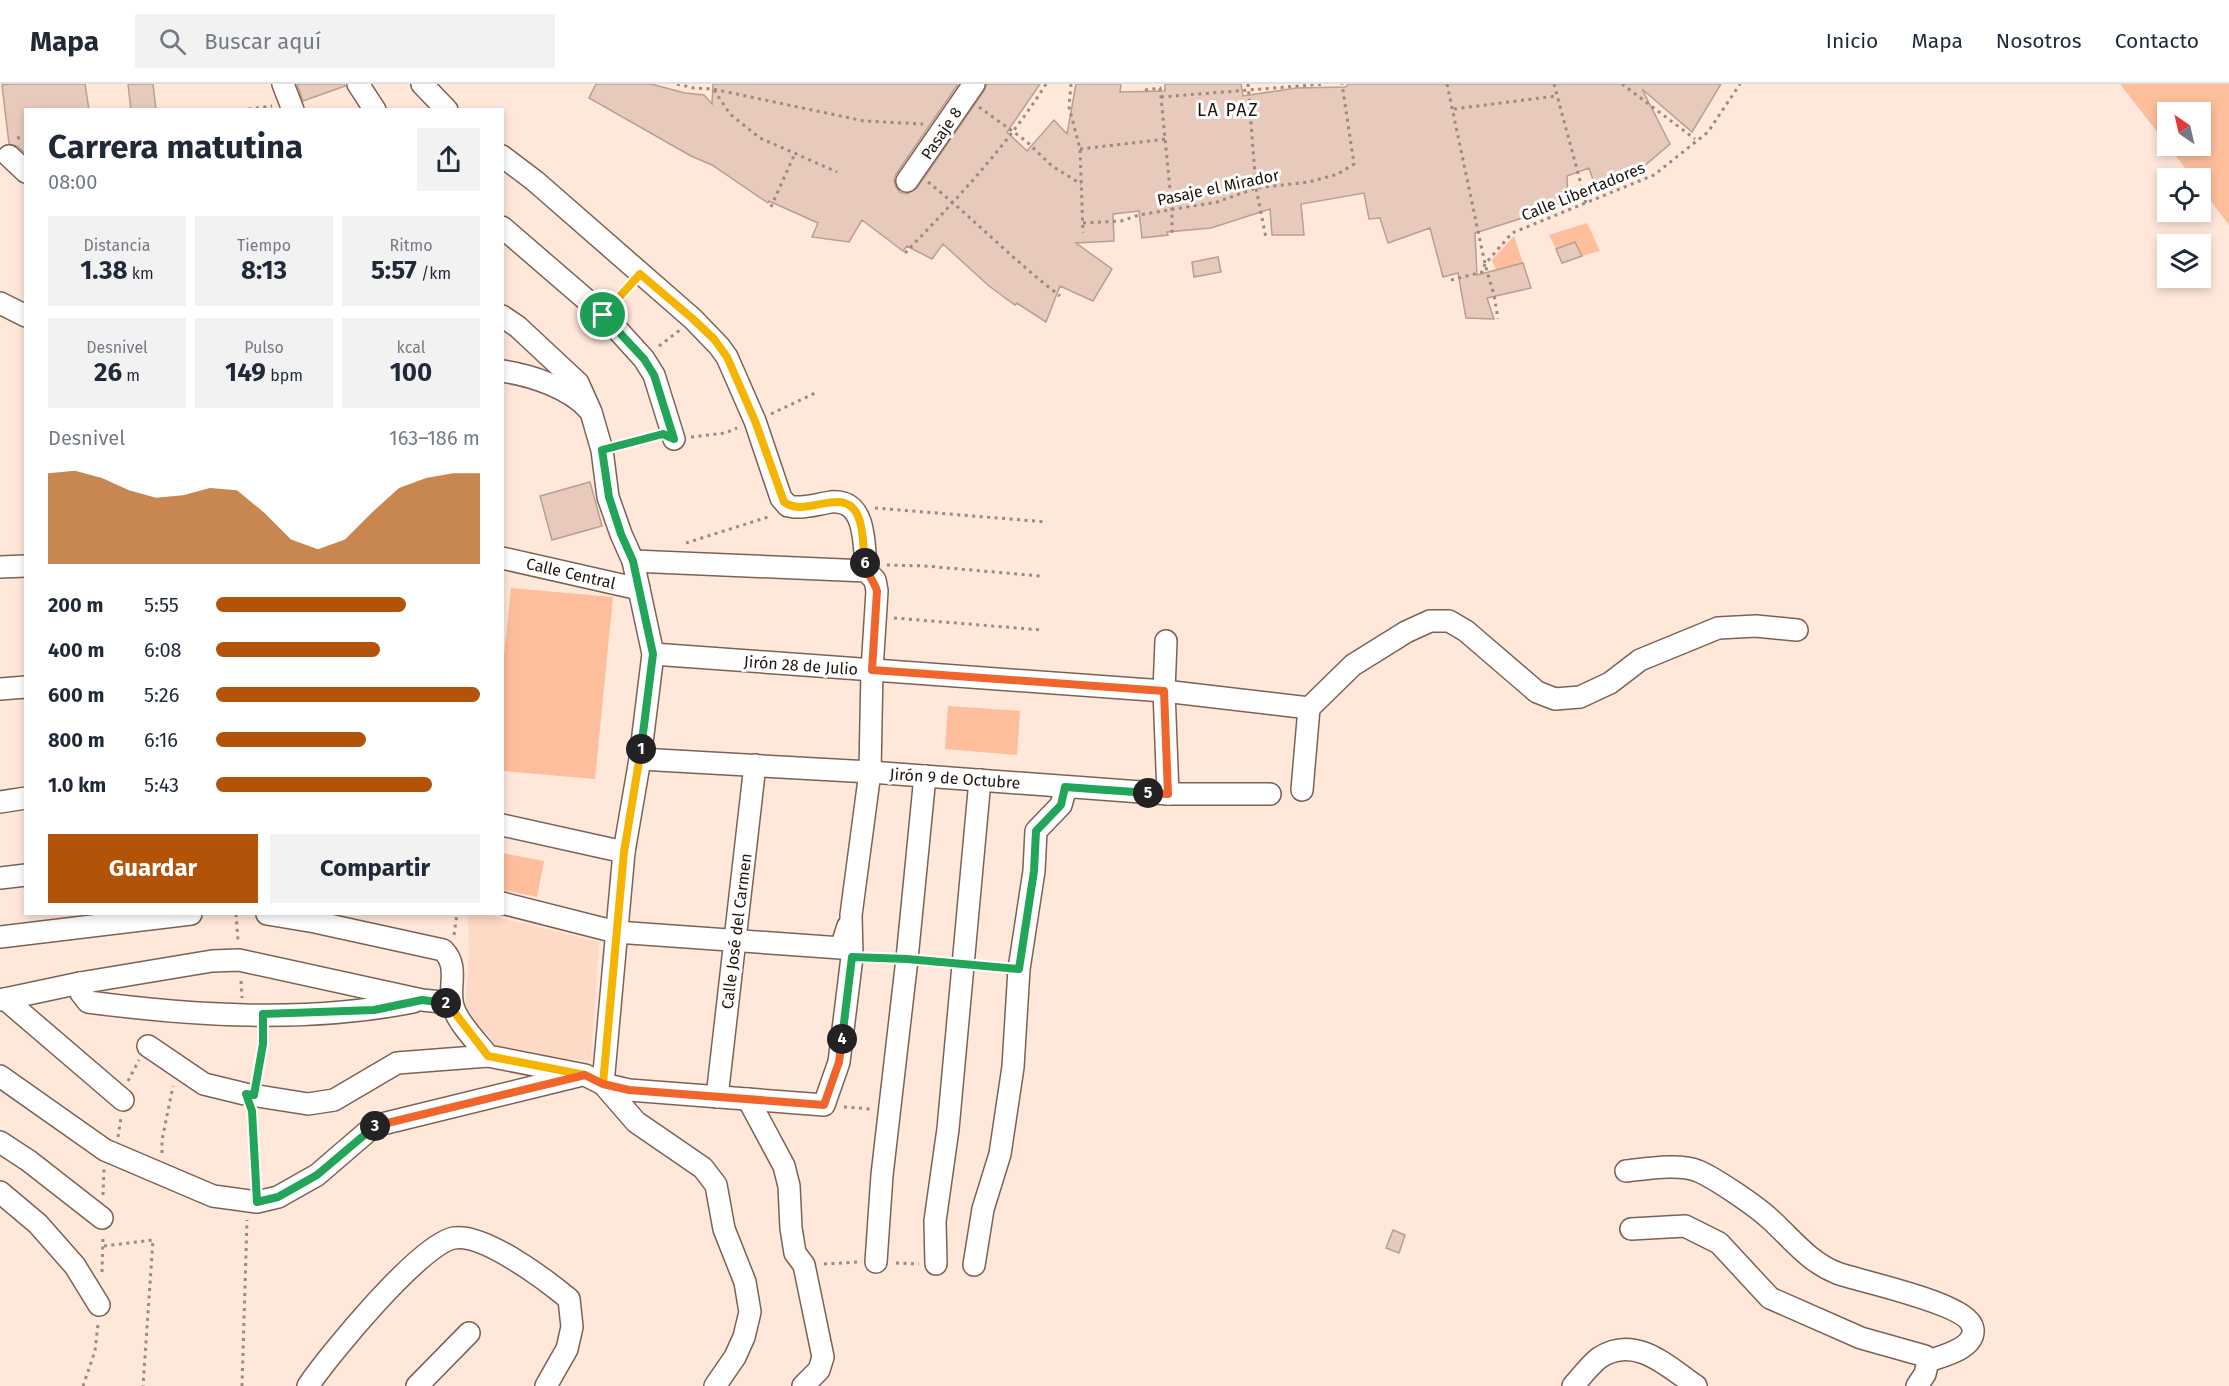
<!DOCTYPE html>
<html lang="es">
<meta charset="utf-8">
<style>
:root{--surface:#fff;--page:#f2f2f3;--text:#1f2937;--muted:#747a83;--line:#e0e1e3;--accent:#b25307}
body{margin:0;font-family:"Fira Sans",sans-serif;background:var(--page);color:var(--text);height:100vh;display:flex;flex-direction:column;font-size:22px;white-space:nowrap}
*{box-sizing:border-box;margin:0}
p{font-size:20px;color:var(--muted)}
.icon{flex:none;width:33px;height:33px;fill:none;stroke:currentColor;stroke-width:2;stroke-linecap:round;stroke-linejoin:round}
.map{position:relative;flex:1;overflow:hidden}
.side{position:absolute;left:24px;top:24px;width:480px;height:807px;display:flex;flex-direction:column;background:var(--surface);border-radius:0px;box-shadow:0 3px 9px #0003}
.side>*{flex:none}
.needle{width:39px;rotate:326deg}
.tools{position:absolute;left:2157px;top:18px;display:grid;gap:12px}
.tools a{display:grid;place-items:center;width:54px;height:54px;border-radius:0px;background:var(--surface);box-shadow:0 3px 9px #0003;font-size:30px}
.pin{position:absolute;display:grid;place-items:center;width:51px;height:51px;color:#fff;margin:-26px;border:3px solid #fff;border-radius:50%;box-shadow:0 2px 6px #0007}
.km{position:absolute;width:30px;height:30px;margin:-15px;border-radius:50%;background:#222;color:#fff;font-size:16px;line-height:30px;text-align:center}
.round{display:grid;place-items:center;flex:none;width:63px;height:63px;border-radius:0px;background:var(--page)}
.headline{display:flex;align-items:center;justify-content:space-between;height:102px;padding:0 24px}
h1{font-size:33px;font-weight:700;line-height:45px}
.stats{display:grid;grid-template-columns:repeat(3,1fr);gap:9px;height:102px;padding:6px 24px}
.stats div{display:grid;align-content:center;border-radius:0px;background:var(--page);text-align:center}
.stats b{font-size:26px;font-weight:700}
.stats small{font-size:16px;font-weight:400}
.stats p{font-size:16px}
.chart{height:168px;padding:12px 24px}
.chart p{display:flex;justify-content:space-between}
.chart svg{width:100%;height:108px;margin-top:6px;fill:var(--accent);opacity:.7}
.action{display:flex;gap:12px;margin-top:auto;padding:12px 24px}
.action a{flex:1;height:69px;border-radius:0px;background:var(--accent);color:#fff;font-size:24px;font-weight:700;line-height:69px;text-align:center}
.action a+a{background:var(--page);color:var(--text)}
ul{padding:0 24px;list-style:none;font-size:20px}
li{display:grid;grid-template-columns:96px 72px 1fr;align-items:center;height:45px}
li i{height:15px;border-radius:8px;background:var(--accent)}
header{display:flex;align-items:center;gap:36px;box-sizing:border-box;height:84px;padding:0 30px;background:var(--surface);border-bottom:2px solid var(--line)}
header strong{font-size:28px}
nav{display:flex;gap:33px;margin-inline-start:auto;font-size:21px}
.search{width:420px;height:54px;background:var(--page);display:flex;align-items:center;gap:15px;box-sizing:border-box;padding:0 21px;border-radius:0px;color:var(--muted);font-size:22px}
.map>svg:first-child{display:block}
.built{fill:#fed9c6}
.green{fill:#febe9c;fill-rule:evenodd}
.building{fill:#e7cabb;stroke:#ba9e8f;stroke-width:1.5}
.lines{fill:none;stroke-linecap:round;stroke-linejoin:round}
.minor-casing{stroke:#7c6254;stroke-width:24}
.path{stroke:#9c8a80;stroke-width:3;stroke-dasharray:3 4.5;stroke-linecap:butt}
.minor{stroke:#fff;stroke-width:21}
.split-1-casing{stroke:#fff;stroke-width:12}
.split-2-casing{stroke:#fff;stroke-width:12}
.split-3-casing{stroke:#fff;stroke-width:12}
.split-4-casing{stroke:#fff;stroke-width:12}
.split-5-casing{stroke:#fff;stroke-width:12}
.split-6-casing{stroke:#fff;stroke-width:12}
.split-7-casing{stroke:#fff;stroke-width:12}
.split-1{stroke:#22a559;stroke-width:8}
.split-2{stroke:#f5b400;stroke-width:8}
.split-3{stroke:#22a559;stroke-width:8}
.split-4{stroke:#f0652b;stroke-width:8}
.split-5{stroke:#22a559;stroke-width:8}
.split-6{stroke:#f0652b;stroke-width:8}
.split-7{stroke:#f5b400;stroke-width:8}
.labels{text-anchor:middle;stroke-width:6;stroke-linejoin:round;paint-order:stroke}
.street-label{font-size:16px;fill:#1f150f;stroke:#fff}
.neighbourhood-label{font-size:18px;letter-spacing:1.5px;fill:#1f150f;stroke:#fff}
</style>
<header>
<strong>Mapa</strong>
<div class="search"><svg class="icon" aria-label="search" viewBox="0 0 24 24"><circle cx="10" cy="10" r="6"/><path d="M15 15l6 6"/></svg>Buscar aquí</div>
<nav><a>Inicio</a><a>Mapa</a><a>Nosotros</a><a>Contacto</a></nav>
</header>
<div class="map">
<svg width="2229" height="1302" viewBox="0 0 2229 1302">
<rect width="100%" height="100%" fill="#ffe7da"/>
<polygon class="built" points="468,830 486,830 599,858 591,977 495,969 465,927 469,871"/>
<g class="green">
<path d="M2120 0H2229V141L2201 104 2200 94H2193ZM2168 28H2200V62H2168Z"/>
<polygon points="1587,139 1600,167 1582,172 1575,158 1556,165 1549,151"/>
<polygon points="1514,152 1523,179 1496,186 1492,176"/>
<polygon points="511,504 613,513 595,695 503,687 502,591"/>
<polygon points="948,622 1020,627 1017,671 945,665"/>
<polygon points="502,769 544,777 537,813 503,806"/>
</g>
<g class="building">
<polygon points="10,0 85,0 89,26 26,26 26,70 17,62 9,60 2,1"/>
<polygon points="128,0 153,0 156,26 131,26"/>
<polygon points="297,0 344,0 345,2 303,17"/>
<polygon points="596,0 651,0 685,9 704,11 712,20 713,0 958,0 896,90 894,97 896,103 900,108 907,110 917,104 984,7 987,0 1040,0 1007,48 1027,67 1054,36 1067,50 1076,0 1121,0 1120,8 1165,7 1165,0 1241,0 1243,12 1296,4 1345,3 1349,0 1721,0 1692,48 1642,5 1670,60 1643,83 1595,102 1589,84 1567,92 1568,116 1532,131 1475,149 1477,191 1523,179 1531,204 1487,214 1494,235 1466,234 1458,189 1443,193 1430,144 1388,159 1380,134 1369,135 1364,109 1301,120 1304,151 1272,151 1270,125 1211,144 1167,148 1168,151 1142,154 1139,127 1113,130 1114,157 1076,159 1112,185 1093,217 1060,202 1046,238 1017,219 1015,221 989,202 943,160 932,175 907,162 903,167 862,136 849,158 812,153 818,139 769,117 768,119 712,81 691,72 589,14"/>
<polygon points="1575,158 1582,172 1562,179 1556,165"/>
<polygon points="1218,173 1221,188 1194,193 1192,178"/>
<polygon points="590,398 602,442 552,456 540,412"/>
<polygon points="1393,1146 1405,1151 1399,1169 1386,1164"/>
</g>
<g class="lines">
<defs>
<g id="minor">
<polyline points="283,0 293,26"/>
<polyline points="358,0 375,26"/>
<polyline points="422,0 447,26"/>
<polyline points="9,72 26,88"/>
<path d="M502 72 535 97 693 235 719 262 727 273 755 337 781 414 788 422 794 423C806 424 818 420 831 418 867 415 864 461 866 487"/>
<polyline points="907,97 974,0"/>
<polyline points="502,143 604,231 644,275 654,291 674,355"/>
<polyline points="0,219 26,232"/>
<polyline points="502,232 518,243 578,299 591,328 602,366 608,413 621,450 633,477 653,570 640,675 624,768 603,1000 636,1038 703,1084 716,1101 724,1145 745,1198 750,1228 744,1253 735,1273 715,1302"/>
<path d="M502 287C530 291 570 304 588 325"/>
<polyline points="502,474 639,505"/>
<polyline points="0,483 26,482"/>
<polyline points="1166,557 1164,607 1168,710"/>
<polyline points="653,570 1164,607 1309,624 1353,581 1406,548 1430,537 1449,537 1466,547 1537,608 1555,615 1580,613 1610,599 1640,576 1718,544 1756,542 1797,546"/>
<polyline points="0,605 26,603"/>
<polyline points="640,675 870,688 1168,710 1270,710"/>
<polyline points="1302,706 1309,624"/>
<polyline points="0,718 26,714"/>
<polyline points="502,741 624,768"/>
<polyline points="0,794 26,791"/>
<polyline points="502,819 616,848 841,864 848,842"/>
<path d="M267 830 315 838 443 866C461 884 446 905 454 925 459 940 478 959 488 972L585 991 603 1000 629 1006 824 1021 839 978 852 873 851 831 870 688 872 586 877 507 875 496 866 487 633 477"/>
<polyline points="0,853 191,830"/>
<path d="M80 899 81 909 88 918C194 932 307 939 413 918"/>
<polyline points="5,915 123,1016"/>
<polyline points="0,916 80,899 212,877 239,876 422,916 452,919"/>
<polyline points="148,962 204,1000 245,1010 308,1020 334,1016 397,979 488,972"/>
<polyline points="0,992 105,1066 213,1112 257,1118 278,1113 317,1091 374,1042 578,992"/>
<polyline points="717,1013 755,681"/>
<polyline points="748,1015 784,1082 789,1102 791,1144 795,1169 804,1181 823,1273 819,1286 803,1302"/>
<polyline points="0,1058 29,1077 102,1134"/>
<path d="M1626 1087C1645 1085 1680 1079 1698 1087 1715 1094 1756 1122 1770 1135 1792 1155 1809 1178 1837 1189 1861 1198 1970 1219 1973 1245 1975 1265 1942 1272 1928 1277"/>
<polyline points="0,1108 38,1140 75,1182 99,1221"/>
<polyline points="1631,1145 1685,1142 1719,1159 1770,1214 1861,1254 1925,1272 1928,1277 1925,1290 1917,1302"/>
<polyline points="876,1178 882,1091 907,875 925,692"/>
<polyline points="936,1180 935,1137 948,1045 980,696"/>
<polyline points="974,1181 983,1125 1000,1070 1013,983 1019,885 1034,787 1036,747 1061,721 1066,703"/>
<path d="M308 1302C328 1272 421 1159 454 1154 484 1149 546 1196 569 1215L572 1243 567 1265 546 1302"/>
<polyline points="417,1302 469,1249"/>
<path d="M1573 1302C1581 1293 1590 1281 1599 1274 1635 1250 1667 1282 1696 1302"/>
</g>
</defs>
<use href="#minor" class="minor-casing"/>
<g class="path">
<polyline points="677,0 694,4 713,5 864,37 923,40"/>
<polyline points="1071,0 1069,23 1080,65 1083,149"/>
<polyline points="1248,0 1256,104 1266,154"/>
<polyline points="1447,0 1485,180 1494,211 1498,235"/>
<polyline points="1554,0 1586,119"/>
<polyline points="1622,0 1695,55"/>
<polyline points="714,6 730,30 760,54 837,88"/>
<polyline points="1145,6 1160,4 1161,13 1172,126 1172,151"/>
<polyline points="1161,13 1324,0"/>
<polyline points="979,23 1026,57 1052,82 1081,100"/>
<polyline points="1454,25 1556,12"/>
<polyline points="241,26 272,22"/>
<polyline points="17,54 26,53"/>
<polyline points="1080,65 1167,55"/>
<path d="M928 98C973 134 1013 176 1060 212"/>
<polyline points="771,123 795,69"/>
<polyline points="1083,139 1121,137 1139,131 1217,118 1256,104 1309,98 1338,90 1354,80 1342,0"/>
<path d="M905 169C956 116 1007 62 1046 0"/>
<polyline points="1451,196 1482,188 1485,180 1512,149 1654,91 1708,48 1740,0"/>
<polyline points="617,216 628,203"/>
<polyline points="659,262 680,246"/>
<polyline points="771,330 815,309"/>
<polyline points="691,353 725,349 737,344"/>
<polyline points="618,362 653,353"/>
<polyline points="875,424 1047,438"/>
<polyline points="686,459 771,432"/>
<polyline points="887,481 925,482 1040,492"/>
<polyline points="894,534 1042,546"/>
<polyline points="236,830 238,857"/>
<polyline points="454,851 457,830"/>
<polyline points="871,874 889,874"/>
<polyline points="925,877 946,879"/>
<polyline points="982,882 999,883"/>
<polyline points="241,897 242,914"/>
<polyline points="257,992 263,960 263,948"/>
<polyline points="128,997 139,976"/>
<polyline points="844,1023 871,1025"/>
<polyline points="252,1029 256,1100"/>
<polyline points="118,1053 121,1033"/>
<polyline points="162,1069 162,1056 173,1002"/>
<polyline points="103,1111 104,1084"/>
<polyline points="104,1162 153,1156 143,1302"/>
<polyline points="896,1179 919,1180"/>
<polyline points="824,1180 859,1178"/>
<polyline points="102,1188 103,1153"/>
<polyline points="83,1302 95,1267 98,1240"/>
<polyline points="242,1302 247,1136"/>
</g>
<use href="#minor" class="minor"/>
</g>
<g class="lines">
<defs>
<polyline id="split-1" points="603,231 644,275 654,291 674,355 663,350 602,366 609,413 621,450 633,477 653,570 641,665"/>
<polyline id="split-2" points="446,919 452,920 455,929 488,972 585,991 603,1000 624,768 641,665"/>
<polyline id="split-3" points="375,1042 317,1091 278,1113 257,1118 252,1027 246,1010 254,1011 263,960 263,930 374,926 422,916 446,919"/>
<polyline id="split-4" points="375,1042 585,991 603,1000 629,1006 824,1021 839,978 842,955"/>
<polyline id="split-5" points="842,955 852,873 907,875 1019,885 1034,787 1036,747 1061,721 1065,703 1148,709"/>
<path id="split-6" d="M865 479C866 490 874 496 877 507L872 586 1164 607 1168 710 1148 709"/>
<path id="split-7" d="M603 231 640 190 693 235 714 255 727 273 755 337 784 418C806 435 844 400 858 432 864 445 863 465 865 479"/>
</defs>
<use href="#split-1" class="split-1-casing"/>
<use href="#split-2" class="split-2-casing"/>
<use href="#split-3" class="split-3-casing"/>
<use href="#split-4" class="split-4-casing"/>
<use href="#split-5" class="split-5-casing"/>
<use href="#split-6" class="split-6-casing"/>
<use href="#split-7" class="split-7-casing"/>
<use href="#split-1" class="split-1"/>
<use href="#split-2" class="split-2"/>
<use href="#split-3" class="split-3"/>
<use href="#split-4" class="split-4"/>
<use href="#split-5" class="split-5"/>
<use href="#split-6" class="split-6"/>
<use href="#split-7" class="split-7"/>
</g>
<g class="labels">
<g class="street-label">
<text transform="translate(941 49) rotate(-56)" y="6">Pasaje 8</text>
<text transform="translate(1218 103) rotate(-12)" y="6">Pasaje el Mirador</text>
<text transform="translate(1583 107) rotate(-22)" y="6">Calle Libertadores</text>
<text transform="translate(571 489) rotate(13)" y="6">Calle Central</text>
<text transform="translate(801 581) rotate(4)" y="6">Jirón 28 de Julio</text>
<text transform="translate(955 694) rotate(4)" y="6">Jirón 9 de Octubre</text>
<text transform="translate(736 847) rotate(-83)" y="6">Calle José del Carmen</text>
</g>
<g class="neighbourhood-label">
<text x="1228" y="32">LA PAZ</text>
</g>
</g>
</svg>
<div class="tools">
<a><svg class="needle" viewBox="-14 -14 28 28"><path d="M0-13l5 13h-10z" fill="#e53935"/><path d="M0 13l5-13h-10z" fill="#747a83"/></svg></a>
<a><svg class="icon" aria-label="locate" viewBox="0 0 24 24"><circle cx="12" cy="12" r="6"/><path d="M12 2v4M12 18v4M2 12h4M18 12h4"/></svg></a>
<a><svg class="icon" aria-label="layers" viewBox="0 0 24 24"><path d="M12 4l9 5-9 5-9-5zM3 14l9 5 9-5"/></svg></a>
</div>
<div class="pin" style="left:603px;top:231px;background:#1e9e55"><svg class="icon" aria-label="arrive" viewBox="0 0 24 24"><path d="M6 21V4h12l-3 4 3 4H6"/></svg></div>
<b class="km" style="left:641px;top:665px">1</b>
<b class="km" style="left:446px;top:919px">2</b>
<b class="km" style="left:375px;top:1042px">3</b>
<b class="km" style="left:842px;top:955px">4</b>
<b class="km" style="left:1148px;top:709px">5</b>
<b class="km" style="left:865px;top:479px">6</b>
<section class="side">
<div class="headline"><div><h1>Carrera matutina</h1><p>08:00</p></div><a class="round"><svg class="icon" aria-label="share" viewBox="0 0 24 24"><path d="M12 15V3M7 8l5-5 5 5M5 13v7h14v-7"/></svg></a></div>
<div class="stats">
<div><p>Distancia</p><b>1.38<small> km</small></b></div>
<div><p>Tiempo</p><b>8:13</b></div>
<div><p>Ritmo</p><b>5:57<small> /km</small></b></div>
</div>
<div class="stats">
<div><p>Desnivel</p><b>26<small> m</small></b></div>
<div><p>Pulso</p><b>149<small> bpm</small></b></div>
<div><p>kcal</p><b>100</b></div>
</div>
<div class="chart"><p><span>Desnivel</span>163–186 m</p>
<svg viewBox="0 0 160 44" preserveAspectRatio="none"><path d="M0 44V7L10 6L20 9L30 14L40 17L50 16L60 13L70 14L80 23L90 34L100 38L110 34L120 23L130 13L140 9L150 7L160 7V44z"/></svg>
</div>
<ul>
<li><b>200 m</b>5:55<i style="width:72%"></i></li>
<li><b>400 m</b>6:08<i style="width:62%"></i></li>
<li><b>600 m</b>5:26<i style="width:100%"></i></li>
<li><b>800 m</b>6:16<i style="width:57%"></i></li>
<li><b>1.0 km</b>5:43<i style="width:82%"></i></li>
</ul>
<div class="action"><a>Guardar</a><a>Compartir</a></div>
</section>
</div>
